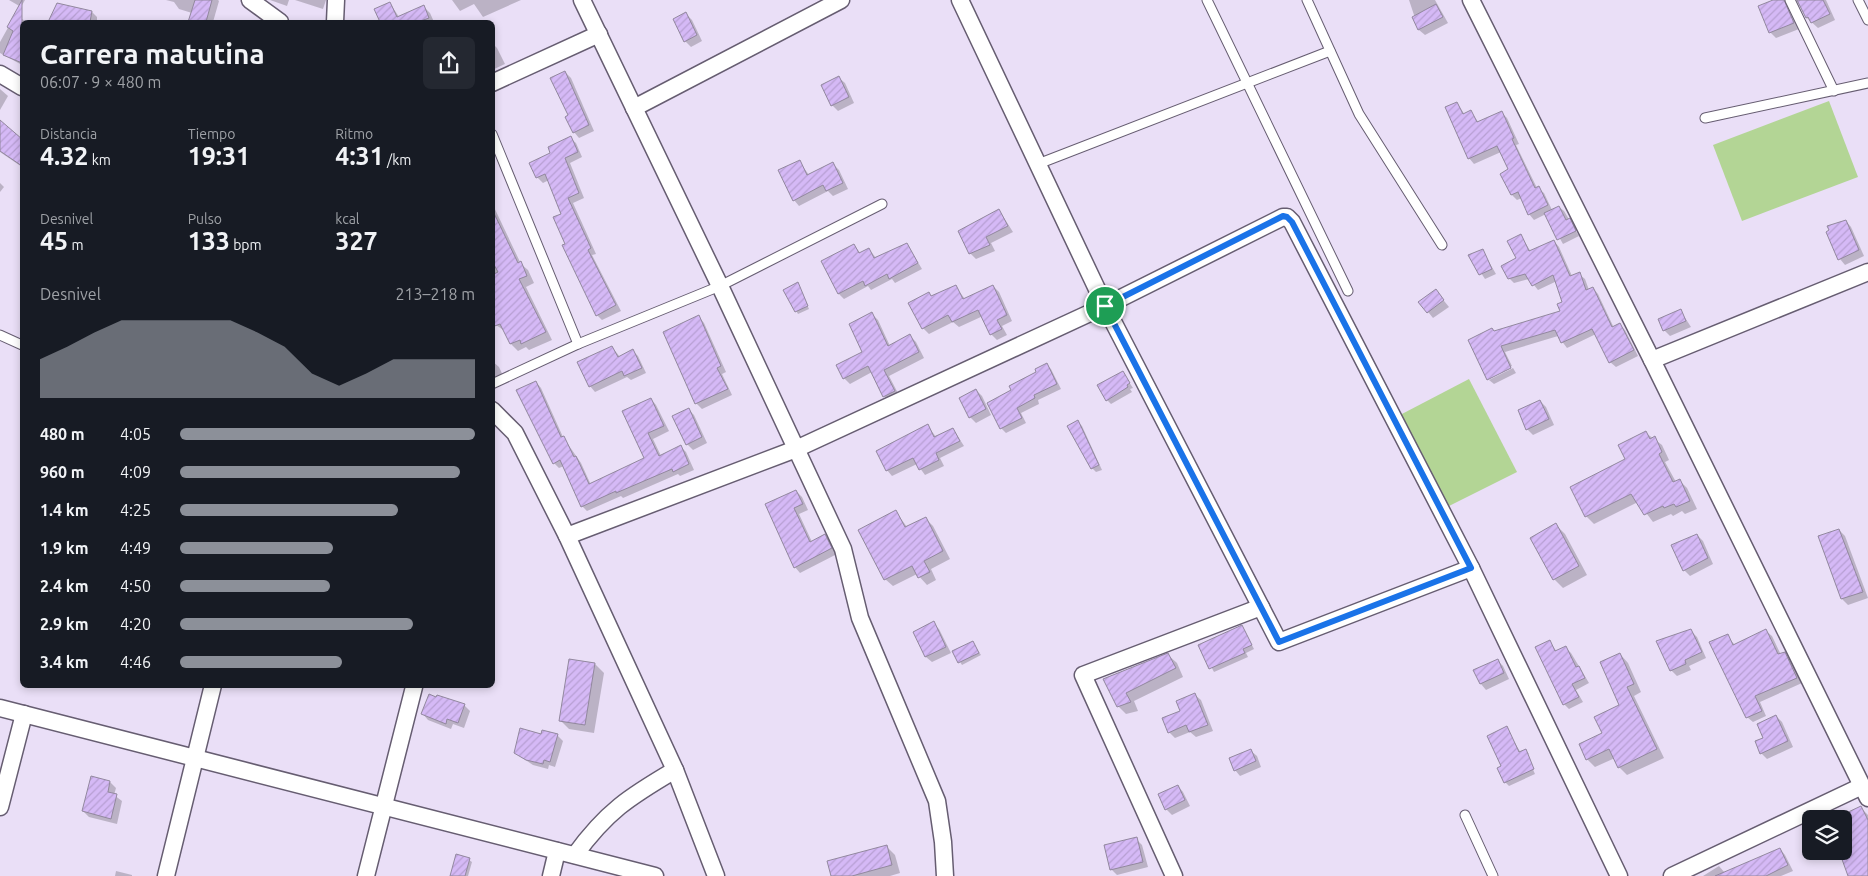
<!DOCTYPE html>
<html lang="es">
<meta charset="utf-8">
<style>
:root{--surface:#171b24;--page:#242831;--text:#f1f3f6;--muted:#9ea1a6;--accent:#8c9099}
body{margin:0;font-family:Ubuntu,sans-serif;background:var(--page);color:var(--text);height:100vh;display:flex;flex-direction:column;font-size:19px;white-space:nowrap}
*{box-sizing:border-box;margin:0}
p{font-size:16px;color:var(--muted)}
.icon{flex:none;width:28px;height:28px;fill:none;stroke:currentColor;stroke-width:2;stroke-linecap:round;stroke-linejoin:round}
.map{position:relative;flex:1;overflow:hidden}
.details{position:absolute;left:20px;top:20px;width:475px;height:668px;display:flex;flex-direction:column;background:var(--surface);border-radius:8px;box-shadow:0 2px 8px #0003}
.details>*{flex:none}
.tools{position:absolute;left:1802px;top:810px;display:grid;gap:10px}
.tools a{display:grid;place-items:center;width:50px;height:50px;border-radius:8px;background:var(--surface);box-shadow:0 2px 8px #0003;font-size:25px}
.pin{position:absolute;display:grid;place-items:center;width:42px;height:42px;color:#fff;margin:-21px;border:2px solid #fff;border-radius:50%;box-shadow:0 1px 5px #0007}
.round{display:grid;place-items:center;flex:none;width:52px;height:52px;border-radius:8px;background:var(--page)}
.summary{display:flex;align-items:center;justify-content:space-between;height:85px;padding:0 20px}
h1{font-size:28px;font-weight:700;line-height:38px}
.metrics{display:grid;grid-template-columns:repeat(3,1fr);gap:8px;height:85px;padding:5px 20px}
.metrics div{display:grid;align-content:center}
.metrics b{font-size:25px;font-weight:700}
.metrics small{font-size:14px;font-weight:400}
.metrics p{font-size:14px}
.chart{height:140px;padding:10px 20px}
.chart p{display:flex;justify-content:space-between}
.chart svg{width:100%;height:90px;margin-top:5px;fill:var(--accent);opacity:.7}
ul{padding:0 20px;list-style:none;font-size:16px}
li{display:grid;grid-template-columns:80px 60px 1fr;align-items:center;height:38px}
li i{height:12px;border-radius:6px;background:var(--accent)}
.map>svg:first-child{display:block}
.garden{fill:#b3d595}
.shadow{fill:#0003}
.building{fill:url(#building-hatch);stroke:#92889e}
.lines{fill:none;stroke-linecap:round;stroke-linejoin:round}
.service-casing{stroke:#665d71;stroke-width:11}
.minor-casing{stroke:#665d71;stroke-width:19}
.service{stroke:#fff;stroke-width:9}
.minor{stroke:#fff;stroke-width:16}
.route-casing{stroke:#fff;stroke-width:10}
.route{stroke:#1a73e8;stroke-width:6}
</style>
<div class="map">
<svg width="1868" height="876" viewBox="0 0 1868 876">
<defs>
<pattern id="building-hatch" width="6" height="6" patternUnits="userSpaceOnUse" patternTransform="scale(1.25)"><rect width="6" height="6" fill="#d5b9f6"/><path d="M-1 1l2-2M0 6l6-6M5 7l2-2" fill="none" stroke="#b79fd3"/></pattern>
</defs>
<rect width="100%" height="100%" fill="#eadff7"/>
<g class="garden">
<polygon points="1829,101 1858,177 1742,221 1713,145"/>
<polygon points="1469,379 1517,472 1447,507 1400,415"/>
</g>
<g class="shadow">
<polygon points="9,0 25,0 21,7"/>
<polygon points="166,0 218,0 219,1 213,22 191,22 192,13 179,9 174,2"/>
<polygon points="270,0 289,0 287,6"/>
<polygon points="295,0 326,0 323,9"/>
<polygon points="452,0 521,0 483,17 474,4 460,11"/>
<polygon points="1409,0 1435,0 1448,23 1425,35 1419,30"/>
<polygon points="1776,0 1791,0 1789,9 1799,29 1776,38 1770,32"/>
<polygon points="1796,0 1826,0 1835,20 1818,28 1807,18"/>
<polygon points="390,3 399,17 424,7 430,13 434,22 381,22 375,9"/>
<polygon points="92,12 97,17 97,22 65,22 58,19"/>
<polygon points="686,14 692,20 702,41 691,47 685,41"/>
<polygon points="15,15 27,22 22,22 22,65 0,53 0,42"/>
<polygon points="492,43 497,48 505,64 492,70"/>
<polygon points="565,72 571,78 594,131 579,138 574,132 570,116"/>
<polygon points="839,78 845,83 854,103 838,111 832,105"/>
<polygon points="0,89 8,96 0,110"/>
<polygon points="1457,103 1465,115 1471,112 1479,123 1502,113 1507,118 1519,144 1516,145 1537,188 1544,193 1552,210 1559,207 1564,211 1579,236 1563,244 1546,214 1534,220 1529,214 1522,198 1517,200 1512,195 1502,174 1510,170 1501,152 1474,164 1469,158"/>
<polygon points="5,126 22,141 22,167 0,152 0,132"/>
<polygon points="570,138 576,143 582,157 570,163 584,198 573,203 596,254 592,255 621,311 602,320 597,315 567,245 563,215 549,180 543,183 537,177 552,154"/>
<polygon points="799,161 809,175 833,164 839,170 848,189 833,196 828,191 799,206 794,200"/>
<polygon points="0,183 4,187 0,192"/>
<polygon points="492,203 521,264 528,270 534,283 526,287 552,340 529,350 526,347 518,351 511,344 505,331 496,325 492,317"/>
<polygon points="999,210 1013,232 991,243 995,251 976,259 970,253"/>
<polygon points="1846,221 1851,227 1864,256 1845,265 1840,259"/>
<polygon points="1521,236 1531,252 1554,241 1559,247 1572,276 1579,274 1585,279 1589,290 1593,288 1598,294 1614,328 1620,325 1625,330 1638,356 1616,367 1610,362 1596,334 1567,348 1558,336 1505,352 1512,366 1489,378 1492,329 1495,332 1562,312 1564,302 1557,281 1538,290 1529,279 1514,283 1509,278 1518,259"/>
<polygon points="907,244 922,269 895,283 892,279 871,290 868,286 844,299 839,294 822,261 854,245 861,254 869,249 876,258"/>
<polygon points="1482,250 1496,274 1485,279 1470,256"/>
<polygon points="798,284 809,309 798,314 785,290"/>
<polygon points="955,286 965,299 993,286 999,292 1012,321 1002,326 1007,335 997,340 991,334 983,316 959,327 953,322 929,334 923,328"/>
<polygon points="1436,291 1449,307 1433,318 1420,302"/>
<polygon points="1680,310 1691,327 1670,336 1664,330"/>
<polygon points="872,314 878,320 890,346 910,336 916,342 924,358 889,376 900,397 890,402 884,396 872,372 850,384 844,378 864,353"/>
<polygon points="699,317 704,323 726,372 722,374 732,395 702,409 696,403"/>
<polygon points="612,347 620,357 633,351 638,356 646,373 631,380 627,377 595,392 590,386"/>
<polygon points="492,361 499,367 505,380 492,385"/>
<polygon points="1046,364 1051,369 1061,389 1038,400 1039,404 1021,413 1026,423 1006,433 1001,428 1013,391"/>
<polygon points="1513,368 1516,373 1494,384 1489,380"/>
<polygon points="1123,373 1133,388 1130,389 1132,392 1111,404 1107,400"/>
<polygon points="536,382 541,388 563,437 581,463 591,485 646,459 624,412 651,399 656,405 669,431 653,439 661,456 681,447 686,452 694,470 680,476 678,474 623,498 621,496 587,511 582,506 564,466 559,468 554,463"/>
<polygon points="976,390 982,396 991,415 976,423 970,417"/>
<polygon points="1540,401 1546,407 1554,425 1533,435 1527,429"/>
<polygon points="688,409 694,415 707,443 693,450 687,444"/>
<polygon points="1078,422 1082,426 1102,470 1096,472 1092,468"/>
<polygon points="928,426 936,437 953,429 964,446 940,458 944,466 925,475 917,464 892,476 887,470"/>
<polygon points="1646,433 1662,445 1669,460 1665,462 1676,482 1679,480 1687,488 1697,509 1685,514 1682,511 1673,516 1671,514 1653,522 1638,502 1594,524 1586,516"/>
<polygon points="796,491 802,497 808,510 799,514 812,542 825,536 831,541 837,554 800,573 795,567 767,505"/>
<polygon points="896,512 907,527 925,518 933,526 950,559 931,569 936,580 927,585 917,574 893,586 885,579"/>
<polygon points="1556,525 1565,534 1587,575 1563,588 1554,579"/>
<polygon points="1839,530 1845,536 1868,598 1848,605 1842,599 1820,536"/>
<polygon points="1697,535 1703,541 1713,564 1690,576 1684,570"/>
<polygon points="933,623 939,629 951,653 932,662 926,657 914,632"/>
<polygon points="1242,626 1254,649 1246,653 1248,657 1214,672 1200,646"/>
<polygon points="1691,631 1697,637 1706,658 1689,666 1691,670 1677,676 1671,670 1658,642"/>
<polygon points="1766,631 1772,636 1781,655 1784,653 1790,659 1802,683 1760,702 1766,716 1753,722 1747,717 1727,636 1735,645"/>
<polygon points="1550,642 1557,652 1566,648 1571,653 1589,683 1576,690 1583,702 1569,709 1564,704"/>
<polygon points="973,643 981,655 962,665 954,652"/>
<polygon points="1620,654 1628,663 1641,692 1634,696 1664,758 1627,775 1619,767 1615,758 1595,767 1587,759 1621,705"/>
<polygon points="1168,655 1177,663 1183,677 1134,701 1138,711 1126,714 1118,706 1105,679"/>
<polygon points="1497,660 1503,666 1509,679 1486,690 1481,684 1475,671"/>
<polygon points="595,664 604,673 594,733 569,729 560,720"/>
<polygon points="1195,695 1201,700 1213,731 1196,737 1190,732 1175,738 1169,732"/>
<polygon points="464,705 470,711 464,728 453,724 451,729 428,720 423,714"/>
<polygon points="1776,716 1782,722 1793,747 1767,759 1761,753 1765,738"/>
<polygon points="1506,728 1521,753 1526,751 1529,754 1526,754 1535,774 1509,786 1505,782 1503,767"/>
<polygon points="543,731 558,736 563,741 555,767 549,765 548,769 533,765 515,753 541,736"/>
<polygon points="1251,751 1257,756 1261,767 1240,776 1235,770"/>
<polygon points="92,778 110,782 116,788 114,795 122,801 117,824 89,817 83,811"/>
<polygon points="1178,786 1183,792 1190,806 1172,815 1166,809"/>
<polygon points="1861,808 1868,815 1868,876 1849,876 1839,851 1844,851 1844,819 1838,819"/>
<polygon points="1136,839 1142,845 1148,867 1117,875 1111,869"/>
<polygon points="887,847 895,855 900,873 890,876 833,876"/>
<polygon points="1780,849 1785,855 1793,871 1781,876 1703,876 1719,866 1725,873"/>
<polygon points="469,860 472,862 468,876 454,876"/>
<polygon points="116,871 132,875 132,876 115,876"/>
</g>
<g class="building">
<polygon points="22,0 22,63 3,55 13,31 7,27"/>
<polygon points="195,0 212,0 206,22 188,22"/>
<polygon points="1773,0 1784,0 1794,23 1769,33 1758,6"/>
<polygon points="1797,0 1823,0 1830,14 1811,23 1808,17 1806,18"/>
<polygon points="390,2 397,17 424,5 429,18 418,22 380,22 374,9"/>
<polygon points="57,3 92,11 90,22 48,22"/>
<polygon points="1436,4 1443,17 1418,30 1412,17"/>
<polygon points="686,12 697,35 684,42 673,19"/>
<polygon points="565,71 589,125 573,133 565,117 568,115 550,78"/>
<polygon points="839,76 849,97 831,106 821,85"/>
<polygon points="1457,102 1463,114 1471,110 1477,122 1502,111 1514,138 1512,139 1535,188 1539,186 1548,205 1528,215 1518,192 1511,195 1500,174 1508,169 1497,146 1468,159 1445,107"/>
<polygon points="0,120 22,139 22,166 0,151"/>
<polygon points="571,136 578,152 565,158 579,193 568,198 591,248 588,250 616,305 596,316 562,245 565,244 553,217 561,214 545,174 536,178 529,163 550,153 548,147"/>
<polygon points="800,160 807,175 833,162 843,183 826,191 823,185 793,201 778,170"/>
<polygon points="1559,206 1566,220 1570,218 1576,231 1557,240 1544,213"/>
<polygon points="492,209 518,263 521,261 527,276 519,279 546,332 521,344 520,340 510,344 500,324 492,327 492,275 498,272 492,261"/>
<polygon points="999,209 1008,226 986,237 990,245 969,254 958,231"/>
<polygon points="1846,220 1859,250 1838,260 1826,232 1829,230 1827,226"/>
<polygon points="1521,234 1529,251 1554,240 1570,276 1580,272 1586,290 1593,287 1612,327 1620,323 1634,350 1609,363 1592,329 1561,343 1555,330 1501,346 1511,368 1487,380 1468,340 1492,328 1494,331 1560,311 1557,304 1562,302 1553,275 1532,286 1525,274 1508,279 1501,266 1516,258 1507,241"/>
<polygon points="907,243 918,263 889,279 887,274 865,286 863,281 838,294 821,261 854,244 859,253 869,248 874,258"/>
<polygon points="1483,249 1492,269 1479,275 1468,255"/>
<polygon points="798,282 808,306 795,312 783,290"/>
<polygon points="956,285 963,299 993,285 1007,315 997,320 1002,329 990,335 978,310 952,322 948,315 922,329 908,303 929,292 931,296"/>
<polygon points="1436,289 1444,300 1427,313 1418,302"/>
<polygon points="1681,309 1686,321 1663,331 1658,319"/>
<polygon points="872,312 888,346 910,334 919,352 884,370 895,391 883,397 868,366 843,379 836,365 862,352 849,324"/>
<polygon points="699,315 721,366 717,368 728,389 695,404 663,332"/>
<polygon points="612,346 618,357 633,349 642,368 624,376 622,371 589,387 577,362"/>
<polygon points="1047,363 1057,384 1034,395 1035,398 1017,408 1022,418 1000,429 987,403 1011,390 1009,386 1036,372 1035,369"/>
<polygon points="1123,371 1130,383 1127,385 1128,387 1106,401 1097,385"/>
<polygon points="536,381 561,437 564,436 574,457 576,456 589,484 644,458 622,411 651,398 664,426 648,433 659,456 681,445 689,464 673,472 672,469 616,493 616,491 581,507 560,460 553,464 516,390"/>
<polygon points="976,389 986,409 969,418 959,398"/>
<polygon points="1540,400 1549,419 1526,430 1518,410"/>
<polygon points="689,408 702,437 686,445 672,416"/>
<polygon points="1078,420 1099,465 1091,469 1067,426"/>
<polygon points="928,424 934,437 953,428 960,441 936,453 939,460 919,470 913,458 886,471 876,451"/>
<polygon points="1646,431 1650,439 1655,436 1662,452 1659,454 1673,482 1680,479 1690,501 1676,507 1674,504 1664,508 1663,506 1644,515 1631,494 1585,517 1570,487 1625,459 1618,445"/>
<polygon points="796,490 803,504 794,508 810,542 825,534 832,548 794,568 765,504"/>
<polygon points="896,510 905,527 926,517 943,551 924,561 930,572 918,578 912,566 884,580 858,530"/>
<polygon points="1556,523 1579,566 1553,580 1530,538"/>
<polygon points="1839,529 1863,592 1841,599 1818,536"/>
<polygon points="1697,534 1708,558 1683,571 1671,545"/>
<polygon points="934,621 946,647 925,657 913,632"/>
<polygon points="1242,625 1252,645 1243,649 1245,653 1209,669 1198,645"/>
<polygon points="1691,629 1702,652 1685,660 1686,664 1670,671 1656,641"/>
<polygon points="1766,629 1778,654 1785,652 1797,678 1755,696 1762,711 1746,718 1709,642 1728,634 1733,645"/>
<polygon points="1550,640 1555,651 1566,646 1576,667 1579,666 1585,678 1572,684 1579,697 1563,705 1535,647"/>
<polygon points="973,641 979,653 958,663 952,651"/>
<polygon points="1168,653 1176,668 1126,693 1131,702 1117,707 1103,679"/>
<polygon points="1620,653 1634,684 1627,687 1657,749 1618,768 1609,749 1586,760 1579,744 1602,733 1594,717 1619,705 1600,662"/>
<polygon points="569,659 595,663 585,725 559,721"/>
<polygon points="1498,659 1504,673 1480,684 1473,670"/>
<polygon points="1195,693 1208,725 1189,732 1186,725 1168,733 1162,718 1180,711 1176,701"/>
<polygon points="429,694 436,697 437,695 465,704 458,723 447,719 446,724 421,714"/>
<polygon points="1776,715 1788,741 1760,754 1755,741 1763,738 1757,724"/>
<polygon points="1507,726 1519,752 1526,749 1534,769 1504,783 1497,768 1501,766 1487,736"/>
<polygon points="520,728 541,734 542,730 558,734 550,762 544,760 543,764 526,760 514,753"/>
<polygon points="1251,749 1256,761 1234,771 1229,758"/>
<polygon points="91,776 110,781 108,792 117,794 111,819 82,811"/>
<polygon points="1178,785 1185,800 1165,810 1158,794"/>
<polygon points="1861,806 1868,820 1868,876 1848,876 1839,851 1844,851 1844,814"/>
<polygon points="1137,837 1143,862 1110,870 1104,845"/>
<polygon points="887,845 892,865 852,876 831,876 827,861"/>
<polygon points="1780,848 1788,865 1766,876 1715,876"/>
<polygon points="456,854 470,858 465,876 450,876"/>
</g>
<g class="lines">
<defs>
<g id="service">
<polyline points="1207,0 1348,291"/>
<polyline points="1307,0 1359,114 1442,245"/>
<polyline points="1790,0 1834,91"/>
<polyline points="1858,0 1868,20"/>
<polyline points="1705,118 1868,83"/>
<polyline points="492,134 578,344"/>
<polyline points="1038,164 1330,51"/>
<polyline points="0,335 22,345"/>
<polyline points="492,384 578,344 720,286 882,204"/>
<polyline points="1465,815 1493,876"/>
</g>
<g id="minor">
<polyline points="250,0 280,22"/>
<polyline points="582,0 720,286 843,549 860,618 937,801 943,842 945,876"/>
<polyline points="960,0 1105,306 1279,642 1471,568"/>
<polyline points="1471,0 1652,360 1868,798"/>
<polyline points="335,22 336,0"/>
<polyline points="0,74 22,87"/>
<polyline points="492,83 599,34"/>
<polyline points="634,108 841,0"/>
<polyline points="1652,360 1868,272"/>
<polyline points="492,410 515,433 567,536 675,770 716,876"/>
<polyline points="567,536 796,449 1105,306 1283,217 1287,217 1292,222 1471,568 1619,876"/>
<polyline points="0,708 655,876"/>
<polyline points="0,807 24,714"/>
<path d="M575 855C606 812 629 797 675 770"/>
<polyline points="166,876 213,685"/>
<polyline points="366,876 414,687"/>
<polyline points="551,876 557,851"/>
<polyline points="1174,876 1083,675 1261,607"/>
<polyline points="1672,876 1862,786"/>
</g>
</defs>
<use href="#service" class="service-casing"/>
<use href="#minor" class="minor-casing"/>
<use href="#service" class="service"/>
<use href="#minor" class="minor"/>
</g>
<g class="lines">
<defs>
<polygon id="route" points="1283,216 1287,217 1292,222 1471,568 1279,642 1105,306"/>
</defs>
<use href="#route" class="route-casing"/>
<use href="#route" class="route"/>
</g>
</svg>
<div class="tools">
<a><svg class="icon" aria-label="layers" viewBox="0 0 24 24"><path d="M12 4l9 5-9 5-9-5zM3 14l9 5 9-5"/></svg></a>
</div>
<div class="pin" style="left:1105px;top:306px;background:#1e9e55"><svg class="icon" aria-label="arrive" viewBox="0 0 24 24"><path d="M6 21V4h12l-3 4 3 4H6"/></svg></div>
<section class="details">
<div class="summary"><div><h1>Carrera matutina</h1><p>06:07 · 9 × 480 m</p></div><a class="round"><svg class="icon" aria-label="share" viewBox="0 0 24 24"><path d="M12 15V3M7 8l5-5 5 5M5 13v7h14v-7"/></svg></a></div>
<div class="metrics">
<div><p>Distancia</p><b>4.32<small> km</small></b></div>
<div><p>Tiempo</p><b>19:31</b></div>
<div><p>Ritmo</p><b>4:31<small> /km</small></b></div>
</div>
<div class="metrics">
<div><p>Desnivel</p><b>45<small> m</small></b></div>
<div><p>Pulso</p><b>133<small> bpm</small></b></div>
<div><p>kcal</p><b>327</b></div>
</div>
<div class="chart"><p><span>Desnivel</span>213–218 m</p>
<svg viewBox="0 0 160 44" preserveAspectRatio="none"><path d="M0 44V25L10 19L20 12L30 6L40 6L50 6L60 6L70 6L80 12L90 19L100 32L110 38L120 32L130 25L140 25L150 25L160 25V44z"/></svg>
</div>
<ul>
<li><b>480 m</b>4:05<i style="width:100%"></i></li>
<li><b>960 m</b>4:09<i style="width:95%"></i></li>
<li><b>1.4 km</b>4:25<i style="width:74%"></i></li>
<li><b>1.9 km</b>4:49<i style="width:52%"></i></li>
<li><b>2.4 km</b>4:50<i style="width:51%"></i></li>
<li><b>2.9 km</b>4:20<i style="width:79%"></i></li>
<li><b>3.4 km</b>4:46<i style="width:55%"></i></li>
</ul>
</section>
</div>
